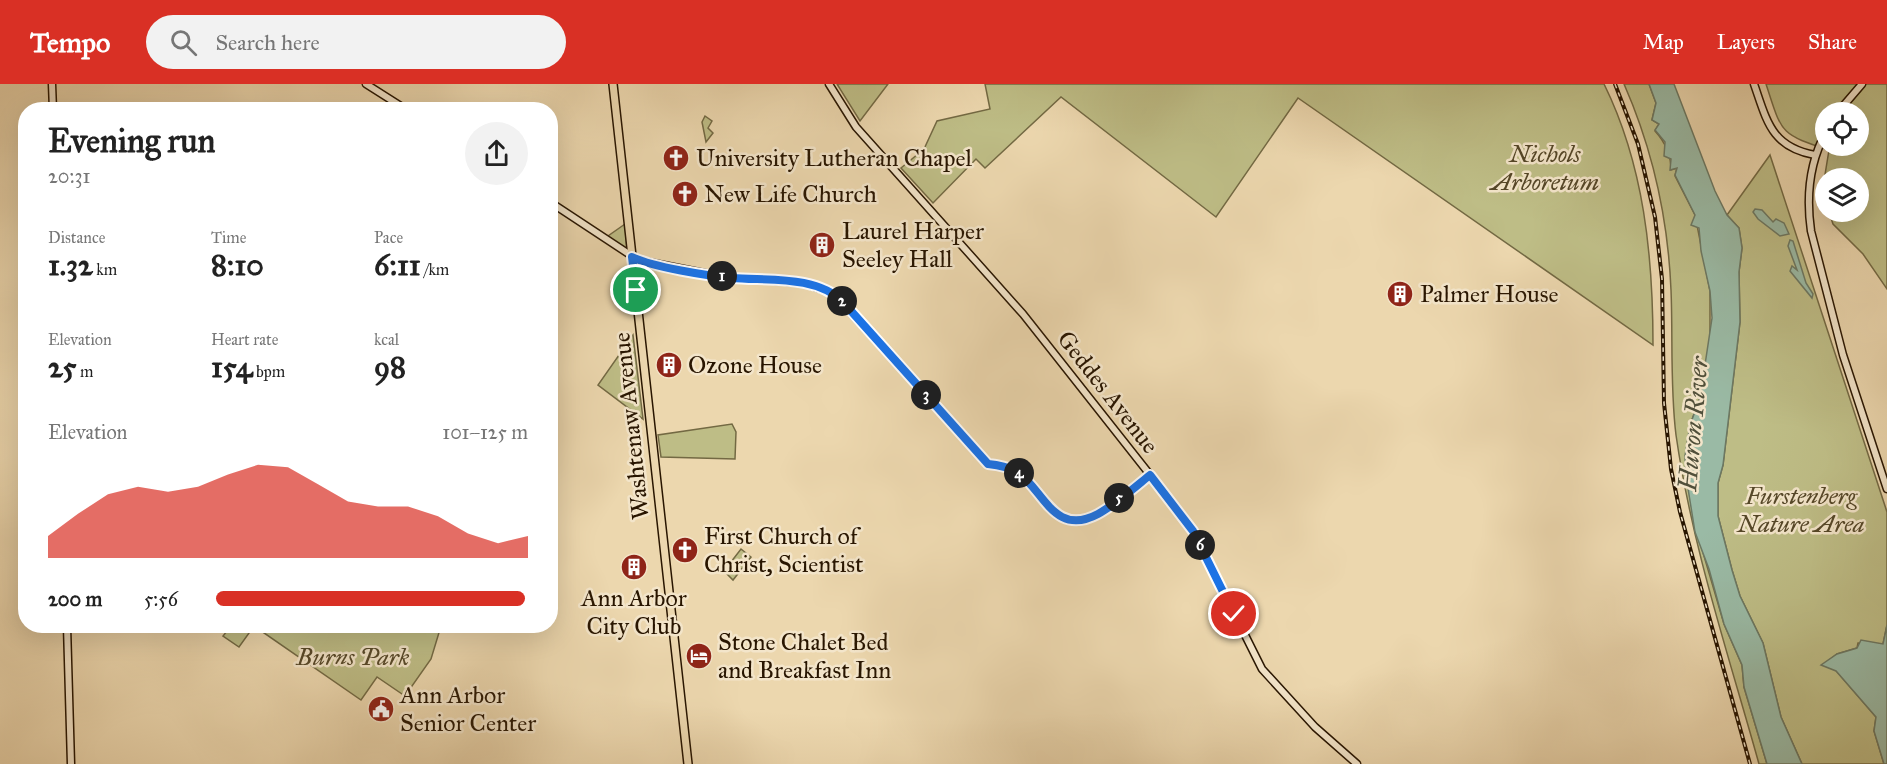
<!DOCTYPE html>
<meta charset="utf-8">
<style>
:root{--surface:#fff;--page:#f2f2f2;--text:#222;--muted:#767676;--accent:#d93025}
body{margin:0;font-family:"IM FELL Great Primer",serif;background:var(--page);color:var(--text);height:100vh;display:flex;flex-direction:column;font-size:22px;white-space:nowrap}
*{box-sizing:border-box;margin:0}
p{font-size:20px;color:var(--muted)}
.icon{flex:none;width:33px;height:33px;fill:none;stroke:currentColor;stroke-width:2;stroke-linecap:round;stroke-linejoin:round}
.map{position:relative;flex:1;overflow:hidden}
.side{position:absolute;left:18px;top:18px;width:540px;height:531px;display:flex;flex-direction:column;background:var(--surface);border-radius:24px;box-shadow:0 6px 24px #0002}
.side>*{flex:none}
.buttons{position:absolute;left:1815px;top:18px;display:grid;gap:12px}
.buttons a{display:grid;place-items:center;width:54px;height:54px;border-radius:50%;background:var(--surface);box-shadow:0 6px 24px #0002;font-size:30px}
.pin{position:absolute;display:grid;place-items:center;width:51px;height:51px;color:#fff;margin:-26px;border:3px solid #fff;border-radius:50%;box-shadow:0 2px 6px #0007}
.km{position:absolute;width:30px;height:30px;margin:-15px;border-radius:50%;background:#222;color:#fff;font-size:16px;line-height:30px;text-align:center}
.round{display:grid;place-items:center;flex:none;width:63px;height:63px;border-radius:32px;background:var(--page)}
.summary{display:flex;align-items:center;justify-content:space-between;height:102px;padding:0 30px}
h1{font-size:33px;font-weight:700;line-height:45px}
.metrics{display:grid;grid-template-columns:repeat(3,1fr);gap:9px;height:102px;padding:6px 30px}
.metrics div{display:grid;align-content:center}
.metrics b{font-size:30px;font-weight:700}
.metrics small{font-size:16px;font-weight:400}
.metrics p{font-size:16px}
.chart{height:168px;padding:12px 30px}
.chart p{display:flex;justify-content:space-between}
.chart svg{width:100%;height:108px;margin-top:6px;fill:var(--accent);opacity:.7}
ul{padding:0 30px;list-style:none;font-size:20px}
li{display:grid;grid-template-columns:96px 72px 1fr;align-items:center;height:45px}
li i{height:15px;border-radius:8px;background:var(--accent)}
header{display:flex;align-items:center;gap:36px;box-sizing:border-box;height:84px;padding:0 30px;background:var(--accent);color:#fff}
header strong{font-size:28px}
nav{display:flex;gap:33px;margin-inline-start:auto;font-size:21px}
.search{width:420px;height:54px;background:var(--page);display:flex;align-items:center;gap:15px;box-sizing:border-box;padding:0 21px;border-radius:33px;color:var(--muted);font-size:22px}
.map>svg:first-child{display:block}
.green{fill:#bebd86;stroke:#736943;stroke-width:1.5;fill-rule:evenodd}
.water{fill:#9abaa5;stroke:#6c7863;stroke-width:1.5}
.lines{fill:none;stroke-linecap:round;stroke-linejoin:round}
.secondary-casing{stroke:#281500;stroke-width:9}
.primary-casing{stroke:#281500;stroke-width:10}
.secondary{stroke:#f3e5ca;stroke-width:6}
.primary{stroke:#ecd7ae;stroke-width:7}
.rail-casing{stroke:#281500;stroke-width:4}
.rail{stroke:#f3e5ca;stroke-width:1.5;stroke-dasharray:4.5;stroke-linecap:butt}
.route-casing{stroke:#fff;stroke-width:12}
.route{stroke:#1a73e8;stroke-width:8}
.labels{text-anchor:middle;stroke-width:5;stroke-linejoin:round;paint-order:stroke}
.park-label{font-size:24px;font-style:italic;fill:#554728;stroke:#f3e5ca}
.poi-label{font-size:24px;fill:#281500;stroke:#f3e5ca;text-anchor:start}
.street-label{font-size:24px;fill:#281500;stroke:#f3e5ca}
.water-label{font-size:26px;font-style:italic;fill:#504f3a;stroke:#f3e5ca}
</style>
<header>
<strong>Tempo</strong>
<div class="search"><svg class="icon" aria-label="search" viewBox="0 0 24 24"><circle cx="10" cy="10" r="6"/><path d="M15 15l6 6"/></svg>Search here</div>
<nav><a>Map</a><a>Layers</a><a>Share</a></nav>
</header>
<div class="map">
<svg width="1887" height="680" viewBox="0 0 1887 680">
<rect width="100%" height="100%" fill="#ecd7ae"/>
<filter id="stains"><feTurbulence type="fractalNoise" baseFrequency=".00333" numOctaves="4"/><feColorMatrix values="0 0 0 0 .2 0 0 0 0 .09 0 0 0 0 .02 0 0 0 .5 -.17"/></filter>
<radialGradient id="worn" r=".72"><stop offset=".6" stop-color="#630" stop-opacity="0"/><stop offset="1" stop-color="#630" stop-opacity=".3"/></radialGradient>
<g class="green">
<polygon points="837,0 888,0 860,37"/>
<path d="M985 0H1604C1644 81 1653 172 1653 261L1298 14 1216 133 1061 13 985 84 976 75 933 119 901 84 924 65 937 37 990 25Z"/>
<path d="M1624 0H1649L1656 19 1652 36 1659 40 1655 47C1665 58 1671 71 1671 86L1677 84 1675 92 1695 131 1710 207V256L1700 314 1690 341 1697 448 1724 540 1742 581 1744 603 1767 680H1759C1729 572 1692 463 1676 351 1670 303 1673 254 1671 206 1668 134 1653 66 1624 0Z"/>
<path d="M1766 0H1887V205L1863 170 1833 140 1829 128H1858V94H1826L1825 119 1822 109 1829 66C1779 50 1782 49 1766 0ZM1826 28H1858V62H1826Z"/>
<polygon points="705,32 712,37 708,44 713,49 706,58 702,38"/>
<polygon points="1770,71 1887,428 1887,541 1883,560 1858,559 1857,564 1837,570 1828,577 1876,633 1874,647 1884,680 1802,680 1781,633 1763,559 1740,512 1732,486 1718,432 1718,399 1723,381 1740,238 1739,188 1742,164 1739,144 1727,131"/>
<polygon points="625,140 627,166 608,152"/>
<polygon points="633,251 643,335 598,301"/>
<polygon points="732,340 736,348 735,375 661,373 658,351"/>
<polygon points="741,465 751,473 733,496 724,487"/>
<polygon points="231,542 441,542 431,575 405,612 377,593 361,616 254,542 239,563 223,552"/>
</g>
<g class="water">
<polygon points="1649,0 1674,0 1715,107 1727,131 1739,144 1742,164 1739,188 1740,238 1723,381 1718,399 1718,432 1732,486 1740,512 1763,559 1781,633 1802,680 1767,680 1744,603 1742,581 1724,540 1709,485 1695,448 1686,392 1685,372 1690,341 1700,314 1712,234 1710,207 1701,167 1699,144 1691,141 1695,131 1675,91 1677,84 1670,86 1671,75 1664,72 1665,58 1655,46 1659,40 1652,36 1656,19"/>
<polygon points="1755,125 1762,126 1773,138 1776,135 1784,139 1789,150 1780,152 1758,135 1753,128"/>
<polygon points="1790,156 1793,157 1806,199 1813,210 1812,214 1790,187 1792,182 1797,186 1788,162"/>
<polygon points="1887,541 1887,680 1884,680 1874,647 1876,633 1836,587 1821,581 1837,570 1857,564 1861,556 1883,560"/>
</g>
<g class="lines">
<defs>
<g id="secondary">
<polyline points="52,0 53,26"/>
<polyline points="366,0 407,26"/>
<polyline points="829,0 856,43 1023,230 1181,430 1193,447 1262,585 1315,643 1357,680"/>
<path d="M1754 0C1767 37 1771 63 1815 71"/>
<polyline points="1838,28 1862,0"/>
<path d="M1826 48C1809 79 1806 112 1811 147L1843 271 1887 405"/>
<path d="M550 118 638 176 719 192 803 199 833 209 988 380C999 381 1009 383 1019 390 1044 408 1055 453 1098 430 1117 420 1134 404 1151 391"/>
<polyline points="67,542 71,680"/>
</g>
<polyline id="primary" points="613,0 688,680"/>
</defs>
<use href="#secondary" class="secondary-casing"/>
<use href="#primary" class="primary-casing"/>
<use href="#secondary" class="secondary"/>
<use href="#primary" class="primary"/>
<defs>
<polyline id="rail" points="1615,0 1638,60 1655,133 1662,195 1664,319 1671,385 1680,428 1750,680"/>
</defs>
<use href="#rail" class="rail-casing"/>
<use href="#rail" class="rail"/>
</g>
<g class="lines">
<defs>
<path id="route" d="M636 206 632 173C652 183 709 192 732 194 768 197 816 191 843 218L988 380C999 381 1009 383 1019 389 1044 408 1055 453 1098 430 1116 420 1134 404 1150 391L1193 447 1234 530"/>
</defs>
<use href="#route" class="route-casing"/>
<use href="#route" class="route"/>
</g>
<defs>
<symbol id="church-disc" viewBox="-11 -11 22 22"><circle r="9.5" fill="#8f2418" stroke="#f3e5ca"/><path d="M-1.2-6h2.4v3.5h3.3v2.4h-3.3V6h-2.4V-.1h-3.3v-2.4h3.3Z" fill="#fff"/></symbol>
<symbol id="building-disc" viewBox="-11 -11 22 22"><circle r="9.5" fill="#8f2418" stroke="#f3e5ca"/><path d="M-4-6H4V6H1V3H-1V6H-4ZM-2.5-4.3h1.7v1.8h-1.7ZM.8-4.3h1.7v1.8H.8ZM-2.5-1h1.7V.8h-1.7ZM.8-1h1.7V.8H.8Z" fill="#fff"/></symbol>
<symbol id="hotel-disc" viewBox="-11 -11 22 22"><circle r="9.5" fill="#8f2418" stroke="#f3e5ca"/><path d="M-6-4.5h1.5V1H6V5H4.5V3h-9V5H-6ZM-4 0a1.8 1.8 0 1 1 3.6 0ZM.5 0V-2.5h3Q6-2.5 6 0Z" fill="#fff"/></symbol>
<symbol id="civic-disc" viewBox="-11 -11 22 22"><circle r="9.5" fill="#8f2418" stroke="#f3e5ca"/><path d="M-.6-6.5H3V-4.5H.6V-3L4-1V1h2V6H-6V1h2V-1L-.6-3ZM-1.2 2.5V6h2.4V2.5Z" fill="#fff"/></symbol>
</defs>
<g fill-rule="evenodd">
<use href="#church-disc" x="661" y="59" width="30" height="30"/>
<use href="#church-disc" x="670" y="95" width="30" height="30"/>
<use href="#building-disc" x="807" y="146" width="30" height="30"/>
<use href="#building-disc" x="1385" y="195" width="30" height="30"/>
<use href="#building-disc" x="654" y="266" width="30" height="30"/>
<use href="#church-disc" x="670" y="451" width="30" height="30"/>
<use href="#building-disc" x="619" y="468" width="30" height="30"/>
<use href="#hotel-disc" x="684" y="557" width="30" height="30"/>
<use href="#civic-disc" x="366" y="610" width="30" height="30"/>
</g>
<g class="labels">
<g class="park-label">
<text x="1545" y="78">Nichols<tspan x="1545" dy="28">Arboretum</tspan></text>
<text x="1801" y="420">Furstenberg<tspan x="1801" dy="28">Nature Area</tspan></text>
<text x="353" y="581">Burns Park</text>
</g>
<g class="poi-label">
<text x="696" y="82">University Lutheran Chapel</text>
<text x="704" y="118">New Life Church</text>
<text x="842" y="155">Laurel Harper<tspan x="842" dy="28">Seeley Hall</tspan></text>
<text x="1420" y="218">Palmer House</text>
<text x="688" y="289">Ozone House</text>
<text x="704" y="460">First Church of<tspan x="704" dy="28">Christ, Scientist</tspan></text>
<text x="634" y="522" text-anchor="middle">Ann Arbor<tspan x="634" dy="28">City Club</tspan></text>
<text x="718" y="566">Stone Chalet Bed<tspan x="718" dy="28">and Breakfast Inn</tspan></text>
<text x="400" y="619">Ann Arbor<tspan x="400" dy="28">Senior Center</tspan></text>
</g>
<g class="street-label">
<text transform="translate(1108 308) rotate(52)" y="8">Geddes Avenue</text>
<text transform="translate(631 342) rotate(-96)" y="8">Washtenaw Avenue</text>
</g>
<g class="water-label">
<text transform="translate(1693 340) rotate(-85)" y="9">Huron River</text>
</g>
</g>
<rect width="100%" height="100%" filter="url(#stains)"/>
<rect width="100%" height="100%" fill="url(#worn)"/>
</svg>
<div class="buttons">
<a><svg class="icon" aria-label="locate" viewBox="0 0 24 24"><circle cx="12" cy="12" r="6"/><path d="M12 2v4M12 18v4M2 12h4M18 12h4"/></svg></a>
<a><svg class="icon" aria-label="layers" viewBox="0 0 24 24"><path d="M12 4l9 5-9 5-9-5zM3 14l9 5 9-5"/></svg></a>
</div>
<div class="pin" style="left:636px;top:206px;background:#1e9e55"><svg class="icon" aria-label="arrive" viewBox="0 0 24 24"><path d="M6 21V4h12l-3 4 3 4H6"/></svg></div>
<div class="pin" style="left:1234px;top:530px;background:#d93025"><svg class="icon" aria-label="check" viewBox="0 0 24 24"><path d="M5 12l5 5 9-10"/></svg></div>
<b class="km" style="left:722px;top:192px">1</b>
<b class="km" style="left:842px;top:217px">2</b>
<b class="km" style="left:926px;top:311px">3</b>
<b class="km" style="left:1019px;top:389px">4</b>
<b class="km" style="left:1119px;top:414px">5</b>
<b class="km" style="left:1200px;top:461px">6</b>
<section class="side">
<div class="summary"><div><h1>Evening run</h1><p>20:31</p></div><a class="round"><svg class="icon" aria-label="share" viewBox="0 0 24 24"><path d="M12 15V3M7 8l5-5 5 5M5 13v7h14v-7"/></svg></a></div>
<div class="metrics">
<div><p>Distance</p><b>1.32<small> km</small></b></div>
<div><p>Time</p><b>8:10</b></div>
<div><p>Pace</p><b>6:11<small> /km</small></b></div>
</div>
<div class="metrics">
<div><p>Elevation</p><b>25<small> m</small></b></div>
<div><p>Heart rate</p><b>154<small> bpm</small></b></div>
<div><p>kcal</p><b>98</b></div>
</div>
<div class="chart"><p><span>Elevation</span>101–125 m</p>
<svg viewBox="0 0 160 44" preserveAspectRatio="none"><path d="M0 44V35L10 26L20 18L30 15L40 17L50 15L60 10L70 6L80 7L90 14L100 21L110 23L120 23L130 27L140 34L150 38L160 35V44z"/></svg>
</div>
<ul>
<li><b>200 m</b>5:56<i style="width:99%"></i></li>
</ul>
</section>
</div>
